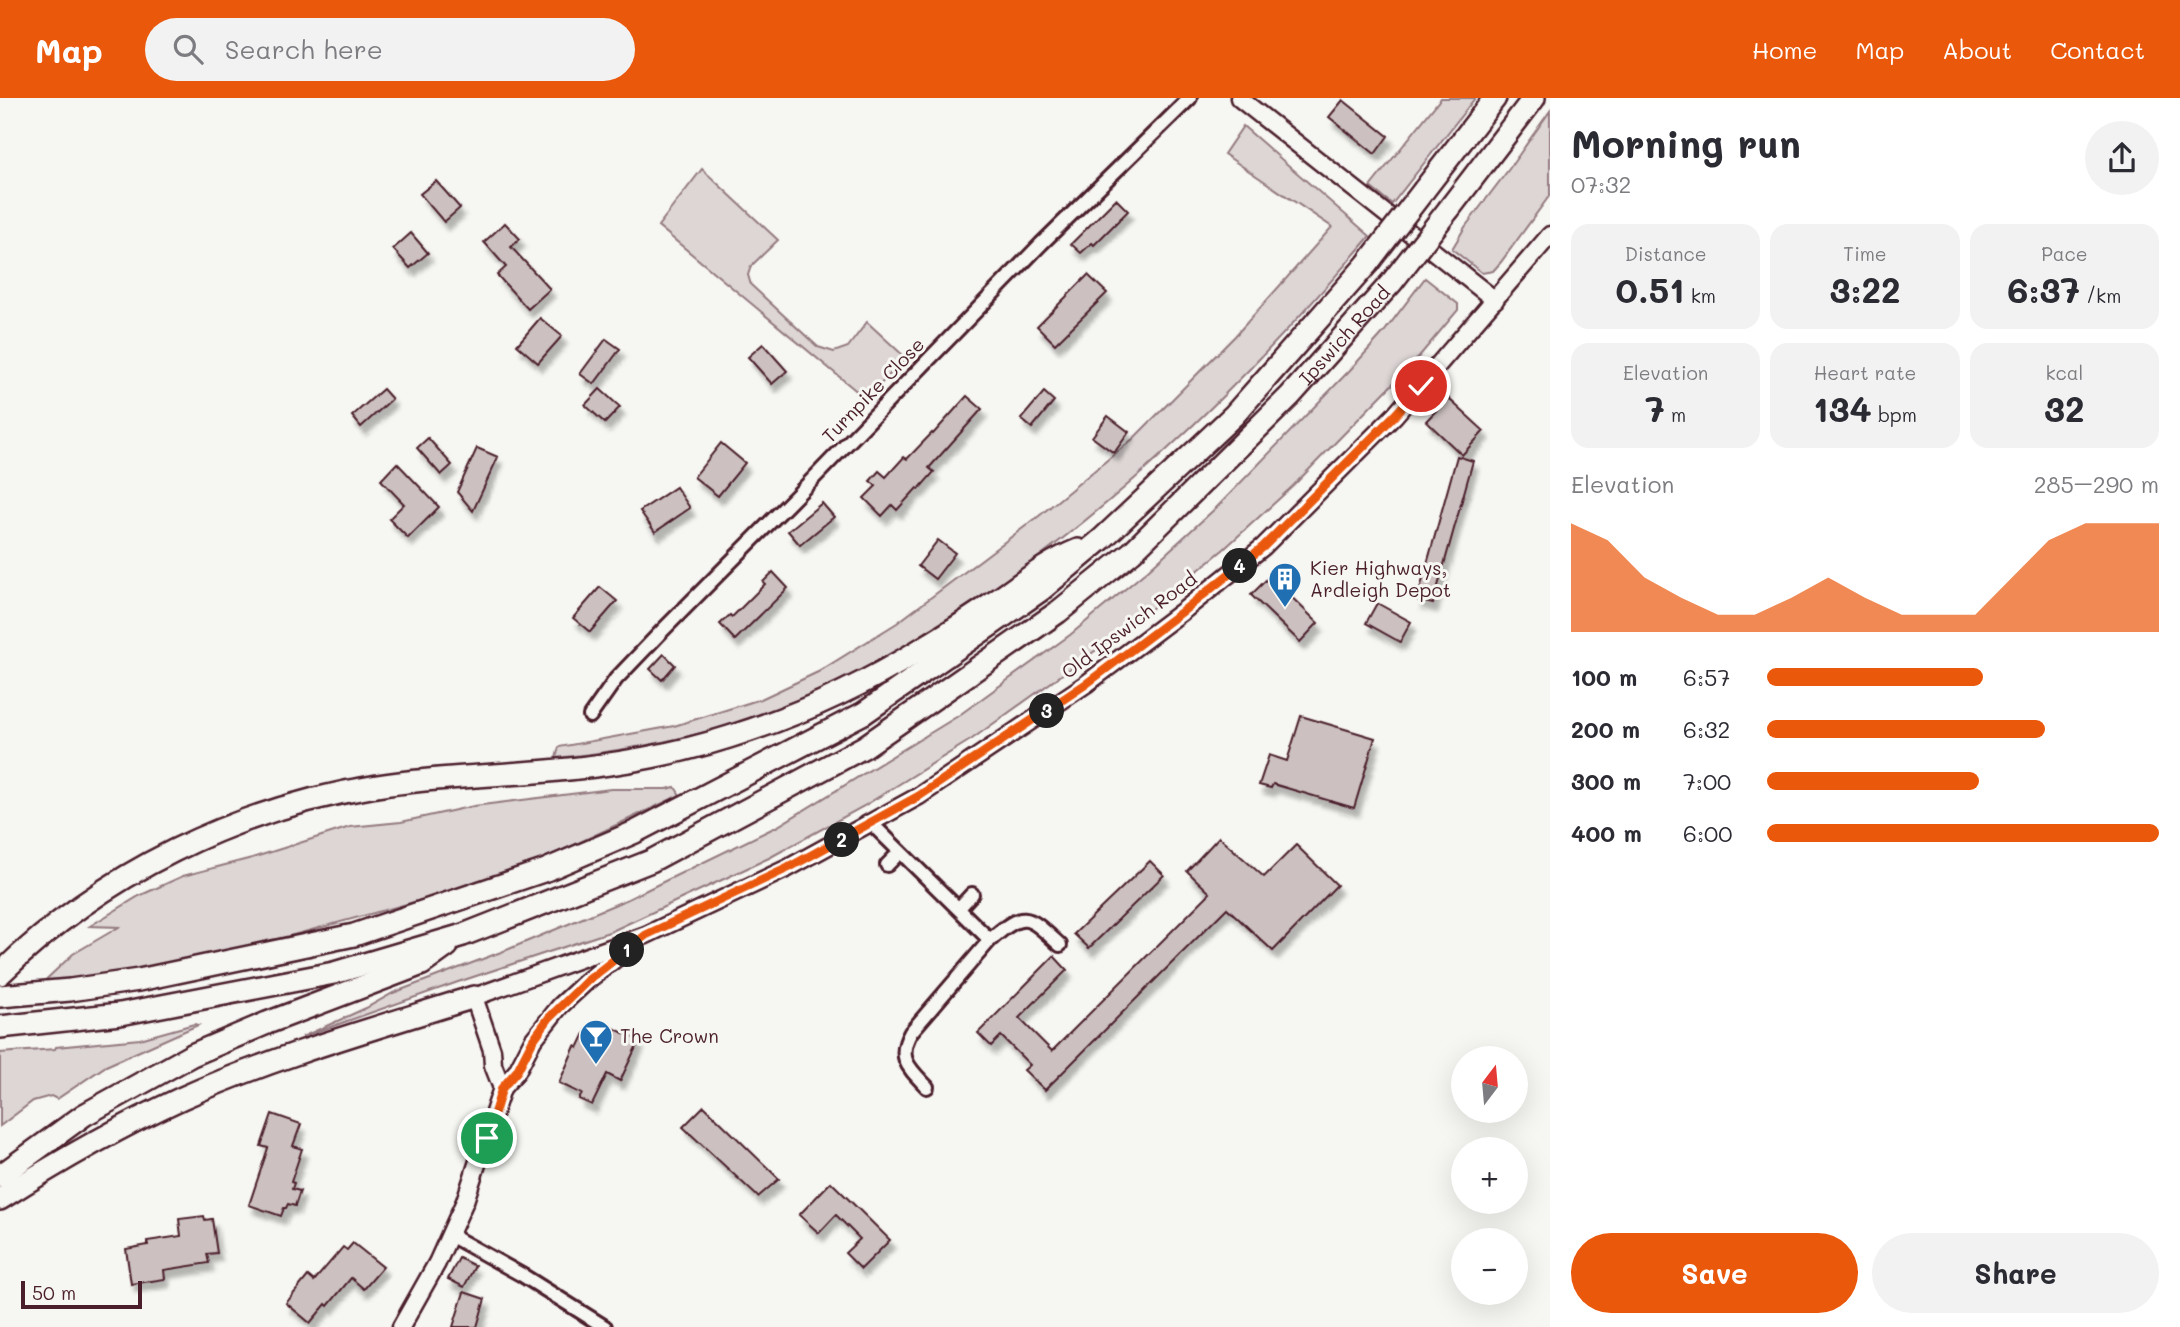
<!DOCTYPE html>
<meta charset="utf-8">
<style>
:root{--surface:#fff;--page:#f2f2f3;--text:#2b2b33;--muted:#7c7c81;--accent:#ea580c}
body{margin:0;font-family:Mali,sans-serif;background:var(--page);color:var(--text);height:100vh;display:flex;flex-direction:column;font-size:26px;white-space:nowrap}
*{box-sizing:border-box;margin:0}
p{font-size:23px;color:var(--muted)}
.icon{flex:none;width:38px;height:38px;fill:none;stroke:currentColor;stroke-width:2;stroke-linecap:round;stroke-linejoin:round}
.map{position:relative;flex:1;overflow:hidden}
.details{display:flex;flex-direction:column;background:var(--surface);width:630px}
.details>*{flex:none}
.needle{width:46px;rotate:16deg}
.fabs{position:absolute;left:1451px;top:948px;display:grid;gap:14px}
.fabs a{display:grid;place-items:center;width:77px;height:77px;border-radius:50%;background:var(--surface);box-shadow:0 7px 28px #0002;font-size:35px}
.scale{position:absolute;left:21px;bottom:18px;width:121px;box-sizing:border-box;padding-left:7px;border:4px solid #4a1f2b;border-top:0;font-size:19px;line-height:24px;white-space:nowrap;color:#4a1f2b;-webkit-text-stroke:5px #f6f6f2;paint-order:stroke}
.pin{position:absolute;display:grid;place-items:center;width:60px;height:60px;color:#fff;margin:-30px;border:4px solid #fff;border-radius:50%;box-shadow:0 2px 7px #0007}
.km{position:absolute;width:35px;height:35px;margin:-18px;border-radius:50%;background:#222;color:#fff;font-size:19px;line-height:35px;text-align:center}
.round{display:grid;place-items:center;flex:none;width:74px;height:74px;border-radius:37px;background:var(--page)}
.headline{display:flex;align-items:center;justify-content:space-between;height:119px;padding:0 21px}
h1{font-size:38px;font-weight:700;line-height:52px}
.metrics{display:grid;grid-template-columns:repeat(3,1fr);gap:10px;height:119px;padding:7px 21px}
.metrics div{display:grid;align-content:center;border-radius:18px;background:var(--page);text-align:center}
.metrics b{font-size:35px;font-weight:700}
.metrics small{font-size:19px;font-weight:400}
.metrics p{font-size:19px}
.chart{height:196px;padding:14px 21px}
.chart p{display:flex;justify-content:space-between}
.chart svg{width:100%;height:126px;margin-top:7px;fill:var(--accent);opacity:.7}
.action{display:flex;gap:14px;margin-top:auto;padding:14px 21px}
.action a{flex:1;height:80px;border-radius:42px;background:var(--accent);color:#fff;font-size:28px;font-weight:700;line-height:80px;text-align:center}
.action a+a{background:var(--page);color:var(--text)}
ul{padding:0 21px;list-style:none;font-size:23px}
li{display:grid;grid-template-columns:112px 84px 1fr;align-items:center;height:52px}
li i{height:18px;border-radius:9px;background:var(--accent)}
header{display:flex;align-items:center;gap:42px;box-sizing:border-box;height:98px;padding:0 35px;background:var(--accent);color:#fff}
header strong{font-size:33px}
nav{display:flex;gap:38px;margin-inline-start:auto;font-size:24px}
.search{width:490px;height:63px;background:var(--page);display:flex;align-items:center;gap:18px;box-sizing:border-box;padding:0 24px;border-radius:38px;color:var(--muted);font-size:26px}
main{display:flex;flex:1;min-height:0}
.map>svg:first-child{display:block}
.green{fill:#ddd6d5;stroke:#947a80;stroke-width:2}
.building{fill:#ccc1c0;stroke:#4a1f2b;stroke-width:2;filter:url(#shadow)}
.lines{fill:none;stroke-linecap:round;stroke-linejoin:round}
.minor-casing{stroke:#4a1f2b;stroke-width:18}
.tertiary-casing{stroke:#4a1f2b;stroke-width:21}
.trunk-casing{stroke:#4a1f2b;stroke-width:26}
.minor{stroke:#f6f6f2;stroke-width:12}
.tertiary{stroke:#f6f6f2;stroke-width:16}
.trunk{stroke:#f6f6f2;stroke-width:21}
.trunk-bridge-casing{stroke:#4a1f2b;stroke-width:26;stroke-linecap:butt}
.trunk-bridge{stroke:#f6f6f2;stroke-width:21}
.route-casing{stroke:#fff;stroke-width:14}
.route{stroke:#ea580c;stroke-width:9}
.labels{text-anchor:middle;stroke-width:6;stroke-linejoin:round;paint-order:stroke}
.street-label{font-size:19px;fill:#4a1f2b;stroke:#f6f6f2}
.poi-label{font-size:19px;fill:#4a1f2b;stroke:#f6f6f2;text-anchor:start}
</style>
<header>
<strong>Map</strong>
<div class="search"><svg class="icon" aria-label="search" viewBox="0 0 24 24"><circle cx="10" cy="10" r="6"/><path d="M15 15l6 6"/></svg>Search here</div>
<nav><a>Home</a><a>Map</a><a>About</a><a>Contact</a></nav>
</header>
<main>
<div class="map">
<svg width="1550" height="1229" viewBox="0 0 1550 1229">
<defs>
<filter id="shadow"><feDropShadow dx="4.5" dy="8" stdDeviation="2" flood-color="#0004"/></filter>
</defs>
<rect width="100%" height="100%" fill="#f6f6f2"/>
<filter id="ink" filterUnits="userSpaceOnUse"><feTurbulence type="fractalNoise" baseFrequency=".0143" numOctaves="2"/><feDisplacementMap in="SourceGraphic" scale="14" xChannelSelector="R" yChannelSelector="G"/><feConvolveMatrix kernelMatrix="1 2 1 2 8 2 1 2 1" color-interpolation-filters="sRGB"/></filter>
<g filter="url(#ink)">
<g class="green">
<polygon points="1441,0 1475,0 1392,106 1370,89"/>
<polygon points="1550,13 1550,97 1501,164 1493,173 1482,175 1452,151 1465,129 1509,71"/>
<path d="M1243 28 1370 138C1243 288 1100 428 932 532 891 557 851 582 807 600 724 634 644 651 556 660L559 649 674 628 761 601 818 574 897 525 1039 418 1134 340 1235 238 1332 129 1224 56Z"/>
<polygon points="702,71 778,142 751,168 748,177 751,187 818,249 834,254 848,249 867,224 906,260 866,301 658,128"/>
<polygon points="1425,180 1458,206 1458,212 1416,262 1293,388 1224,451 1134,525 972,641 864,708 769,760 612,833 458,884 302,939 366,910 393,895 509,851 628,801 778,728 958,618 1070,537 1148,472 1218,408 1350,272 1384,234"/>
<polygon points="675,689 680,697 506,779 131,881 37,890 73,856 119,829 90,828 139,798 183,778 252,760 350,729 401,724 474,708 611,691 667,691"/>
<polygon points="194,926 198,927 106,968 57,1001 51,998 33,1003 0,1028 0,955 55,951 56,949 140,941"/>
</g>
<g class="building">
<polygon points="1343,2 1388,38 1375,56 1329,19"/>
<polygon points="436,83 460,110 444,124 420,96"/>
<polygon points="1116,101 1128,113 1094,147 1092,145 1081,155 1071,146"/>
<polygon points="505,125 520,141 511,149 550,191 528,211 497,177 506,169 484,144"/>
<polygon points="411,135 428,155 410,170 393,151"/>
<polygon points="1088,177 1107,195 1055,246 1037,228"/>
<polygon points="540,220 562,238 538,265 517,247"/>
<polygon points="606,241 620,251 594,286 580,276"/>
<polygon points="763,246 787,273 772,286 748,259"/>
<polygon points="383,291 392,301 361,329 352,318"/>
<polygon points="600,291 620,309 605,325 585,307"/>
<polygon points="1044,294 1054,303 1032,330 1021,321"/>
<polygon points="967,298 982,311 929,370 934,374 919,391 917,390 897,412 892,407 882,418 864,400 876,388 870,383 879,373 886,379 904,359 907,361 932,335 933,336"/>
<polygon points="1448,300 1484,333 1462,357 1426,323"/>
<polygon points="1108,318 1129,334 1114,355 1092,339"/>
<polygon points="428,340 452,367 441,377 417,350"/>
<polygon points="721,345 745,365 718,398 694,379"/>
<polygon points="477,350 498,359 473,413 457,394"/>
<polygon points="1457,358 1473,363 1433,506 1417,502"/>
<polygon points="397,365 439,409 408,440 389,421 404,406 381,382"/>
<polygon points="676,389 690,410 655,434 640,413"/>
<polygon points="822,405 834,419 800,447 788,433"/>
<polygon points="938,442 955,455 935,481 918,468"/>
<polygon points="773,474 788,490 735,542 720,526 730,517 732,519 765,486 763,484"/>
<polygon points="1270,478 1318,525 1300,544 1251,497"/>
<polygon points="600,489 617,503 590,534 573,520"/>
<polygon points="1377,505 1411,524 1400,544 1366,525"/>
<polygon points="664,556 675,567 662,582 650,571"/>
<polygon points="1301,618 1375,640 1354,710 1273,686 1271,690 1259,687 1269,657 1287,663"/>
<polygon points="1219,739 1264,779 1296,747 1337,787 1273,853 1227,810 1045,992 1024,972 1030,967 1001,938 991,948 978,935 1054,858 1067,872 1019,920 1052,953 1210,795 1187,773"/>
<polygon points="1150,763 1164,777 1089,850 1074,836"/>
<polygon points="588,929 609,939 614,930 639,943 620,983 607,976 592,1007 579,1001 582,996 559,985 575,948 578,950"/>
<polygon points="704,1008 779,1081 758,1099 683,1029"/>
<polygon points="272,1016 301,1026 293,1048 302,1051 291,1084 294,1085 292,1091 300,1093 295,1108 288,1106 286,1110 284,1110 281,1118 249,1107 268,1050 261,1048"/>
<polygon points="831,1084 890,1142 861,1171 845,1155 860,1141 836,1117 819,1135 799,1117"/>
<polygon points="204,1118 205,1122 212,1121 217,1155 207,1156 209,1165 164,1172 165,1181 131,1186 126,1151 148,1147 147,1143 181,1138 179,1121"/>
<polygon points="353,1145 383,1169 364,1191 351,1180 328,1208 326,1206 310,1225 286,1205 308,1178 314,1183 343,1149 347,1152"/>
<polygon points="459,1160 475,1168 464,1189 448,1181"/>
<polygon points="464,1194 485,1201 477,1229 453,1229"/>
</g>
<g class="lines">
<defs>
<g id="minor">
<polyline points="590,618 616,581 662,533 806,388 1041,146 1190,0"/>
<path d="M871 725 990 842C1025 811 1028 818 1060 847"/>
<polyline points="887,767 900,754"/>
<polyline points="959,810 972,796"/>
<path d="M927 989C909 970 896 960 911 934L990 842"/>
<polyline points="450,1137 522,1177 605,1229"/>
</g>
<g id="tertiary">
<polyline points="1239,0 1495,202"/>
<polyline points="502,990 493,967 492,952 474,899 646,837 788,770 919,698 1086,586 1183,513 1263,449 1395,317 1550,137"/>
<polyline points="401,1229 437,1165 465,1103 502,990 517,973 533,942 560,908 587,883 633,847"/>
</g>
<g id="trunk">
<polyline points="1424,92 1495,0"/>
<polyline points="1449,111 1534,0"/>
<path d="M0 876C103 775 235 711 377 688 433 679 491 678 548 673 609 668 670 658 729 639 797 618 862 588 923 550 946 536 970 521 993 505 1021 486 1046 465 1078 452"/>
<polyline points="0,898 70,892 139,882 354,837 546,772 635,734 864,615 1041,492 1102,441 1234,317 1367,166"/>
<path id="s1" d="M0 929 120 916 334 875 463 837 651 763 864 649 1058 514 1132 454 1290 298 1392 184"/>
<polyline points="0,1078 84,1017 192,957 267,925 422,866 447,848"/>
<path d="M0 1101C58 1064 119 1029 182 1000 276 958 376 930 474 899"/>
</g>
</defs>
<use href="#minor" class="minor-casing"/>
<use href="#tertiary" class="tertiary-casing"/>
<use href="#trunk" class="trunk-casing"/>
<use href="#minor" class="minor"/>
<use href="#tertiary" class="tertiary"/>
<use href="#trunk" class="trunk"/>
<defs>
<g id="trunk-bridge">
<polyline points="1367,166 1424,92"/>
<polyline points="1392,184 1449,111"/>
</g>
</defs>
<use href="#trunk-bridge" class="trunk-bridge-casing"/>
<use href="#trunk-bridge" class="trunk-bridge"/>
</g>
</g>
<g class="lines" filter="url(#ink)">
<defs>
<polyline id="route" points="487,1040 502,990 517,973 533,942 549,920 587,883 646,837 788,770 919,698 1086,586 1183,513 1263,449 1395,317 1421,288"/>
</defs>
<use href="#route" class="route-casing"/>
<use href="#route" class="route"/>
</g>
<defs>
<symbol id="building-pin" viewBox="-11 -11 22 30"><path d="M0 17L-7.5 6A9.5 9.5 0 1 1 7.5 6Z" fill="#1f6fb2" stroke="#f6f6f2"/><path d="M-4-6H4V6H1V3H-1V6H-4ZM-2.5-4.3h1.7v1.8h-1.7ZM.8-4.3h1.7v1.8H.8ZM-2.5-1h1.7V.8h-1.7ZM.8-1h1.7V.8H.8Z" fill="#fff"/></symbol>
<symbol id="bar-pin" viewBox="-11 -11 22 30"><path d="M0 17L-7.5 6A9.5 9.5 0 1 1 7.5 6Z" fill="#1f6fb2" stroke="#f6f6f2"/><path d="M-6-5H6L.8 .8V4.5H3.5V6h-7V4.5H-.8V.8Z" fill="#fff"/></symbol>
</defs>
<g fill-rule="evenodd">
<use href="#building-pin" x="1266" y="462" width="38" height="52"/>
<use href="#bar-pin" x="577" y="919" width="38" height="52"/>
</g>
<g class="labels">
<g class="street-label">
<text dy="7" stroke="none"><textPath href="#s1" startOffset="1552">Ipswich Road</textPath></text>
<text transform="translate(873 292) rotate(-46)" y="7">Turnpike Close</text>
<text transform="translate(1129 527) rotate(-37)" y="7">Old Ipswich Road</text>
</g>
<g class="poi-label">
<text x="1310" y="477">Kier Highways,<tspan x="1310" dy="22">Ardleigh Depot</tspan></text>
<text x="620" y="945">The Crown</text>
</g>
</g>
</svg>
<div class="fabs">
<a><svg class="needle" viewBox="-14 -14 28 28"><path d="M0-13l5 13h-10z" fill="#e53935"/><path d="M0 13l5-13h-10z" fill="#7c7c81"/></svg></a>
<a>+</a>
<a>−</a>
</div>
<div class="scale">50 m</div>
<div class="pin" style="left:487px;top:1040px;background:#1e9e55"><svg class="icon" aria-label="arrive" viewBox="0 0 24 24"><path d="M6 21V4h12l-3 4 3 4H6"/></svg></div>
<div class="pin" style="left:1421px;top:288px;background:#d93025"><svg class="icon" aria-label="check" viewBox="0 0 24 24"><path d="M5 12l5 5 9-10"/></svg></div>
<b class="km" style="left:627px;top:852px">1</b>
<b class="km" style="left:842px;top:742px">2</b>
<b class="km" style="left:1047px;top:613px">3</b>
<b class="km" style="left:1240px;top:468px">4</b>
</div>
<section class="details">
<div class="headline"><div><h1>Morning run</h1><p>07:32</p></div><a class="round"><svg class="icon" aria-label="share" viewBox="0 0 24 24"><path d="M12 15V3M7 8l5-5 5 5M5 13v7h14v-7"/></svg></a></div>
<div class="metrics">
<div><p>Distance</p><b>0.51<small> km</small></b></div>
<div><p>Time</p><b>3:22</b></div>
<div><p>Pace</p><b>6:37<small> /km</small></b></div>
</div>
<div class="metrics">
<div><p>Elevation</p><b>7<small> m</small></b></div>
<div><p>Heart rate</p><b>134<small> bpm</small></b></div>
<div><p>kcal</p><b>32</b></div>
</div>
<div class="chart"><p><span>Elevation</span>285–290 m</p>
<svg viewBox="0 0 160 44" preserveAspectRatio="none"><path d="M0 44V6L10 12L20 25L30 32L40 38L50 38L60 32L70 25L80 32L90 38L100 38L110 38L120 25L130 12L140 6L150 6L160 6V44z"/></svg>
</div>
<ul>
<li><b>100 m</b>6:57<i style="width:55%"></i></li>
<li><b>200 m</b>6:32<i style="width:71%"></i></li>
<li><b>300 m</b>7:00<i style="width:54%"></i></li>
<li><b>400 m</b>6:00<i style="width:100%"></i></li>
</ul>
<div class="action"><a>Save</a><a>Share</a></div>
</section>
</main>
